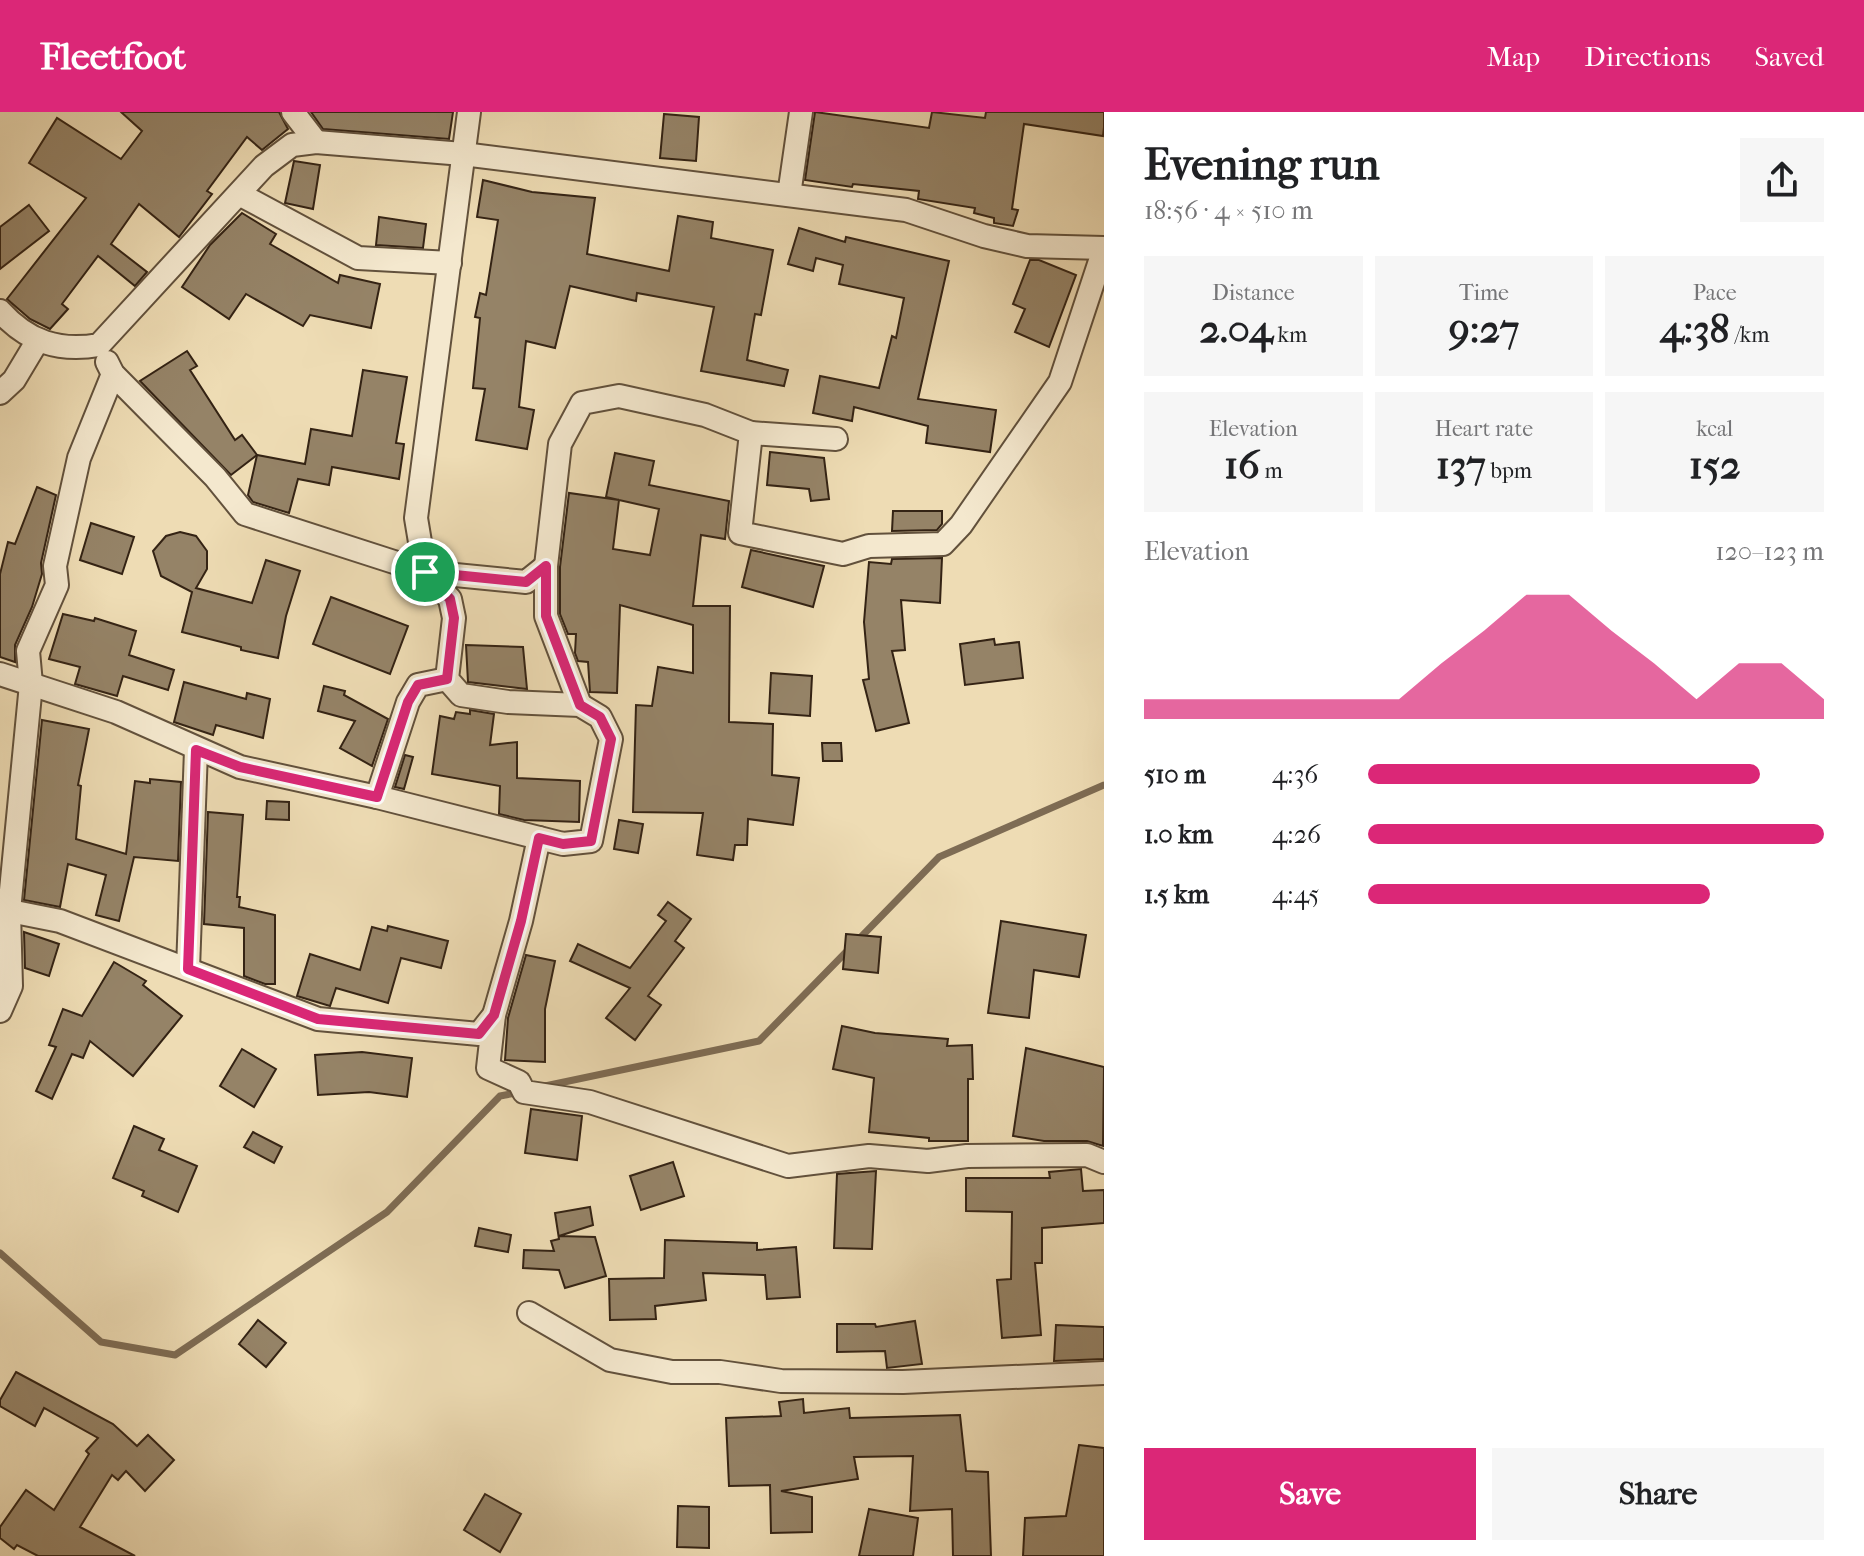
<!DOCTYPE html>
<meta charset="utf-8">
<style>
:root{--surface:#fff;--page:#f6f6f6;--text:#202124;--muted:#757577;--accent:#db2777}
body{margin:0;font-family:"IM FELL French Canon",serif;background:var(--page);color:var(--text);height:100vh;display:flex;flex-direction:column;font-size:30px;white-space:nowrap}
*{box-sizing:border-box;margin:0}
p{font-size:26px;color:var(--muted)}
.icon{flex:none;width:44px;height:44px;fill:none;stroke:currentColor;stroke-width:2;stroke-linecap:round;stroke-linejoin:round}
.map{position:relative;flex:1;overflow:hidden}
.drawer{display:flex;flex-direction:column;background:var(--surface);width:760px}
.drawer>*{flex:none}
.pin{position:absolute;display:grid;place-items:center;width:68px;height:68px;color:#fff;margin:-34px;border:4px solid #fff;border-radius:50%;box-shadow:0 2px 8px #0007}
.round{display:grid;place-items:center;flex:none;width:84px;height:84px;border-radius:0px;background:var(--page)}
.head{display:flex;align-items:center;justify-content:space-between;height:136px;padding:0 40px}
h1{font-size:44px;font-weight:800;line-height:60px}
.metrics{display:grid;grid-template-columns:repeat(3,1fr);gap:12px;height:136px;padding:8px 40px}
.metrics div{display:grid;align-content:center;border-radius:0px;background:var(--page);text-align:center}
.metrics b{font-size:40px;font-weight:800}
.metrics small{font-size:22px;font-weight:400}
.metrics p{font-size:22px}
.chart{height:224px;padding:16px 40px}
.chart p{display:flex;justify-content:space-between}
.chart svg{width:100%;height:144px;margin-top:8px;fill:var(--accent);opacity:.7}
.action{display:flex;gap:16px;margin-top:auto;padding:16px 40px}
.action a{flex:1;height:92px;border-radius:0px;background:var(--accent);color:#fff;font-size:32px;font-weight:800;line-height:92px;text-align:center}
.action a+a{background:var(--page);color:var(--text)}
ul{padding:0 40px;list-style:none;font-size:26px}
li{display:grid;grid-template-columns:128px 96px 1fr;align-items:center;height:60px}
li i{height:20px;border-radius:10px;background:var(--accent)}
header{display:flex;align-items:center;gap:48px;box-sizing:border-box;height:112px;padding:0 40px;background:var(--accent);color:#fff}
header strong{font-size:38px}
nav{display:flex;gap:44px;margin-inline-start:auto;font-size:28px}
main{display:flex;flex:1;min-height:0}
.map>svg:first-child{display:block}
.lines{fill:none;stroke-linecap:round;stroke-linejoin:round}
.stream{stroke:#7e6c54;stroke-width:7}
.building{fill:#958367;stroke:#342314;stroke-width:2;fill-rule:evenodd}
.minor-casing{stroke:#62513c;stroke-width:26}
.minor{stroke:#f4e8ce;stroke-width:22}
.route-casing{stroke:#fff;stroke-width:16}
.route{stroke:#db2777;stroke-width:10}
</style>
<header>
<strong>Fleetfoot</strong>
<nav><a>Map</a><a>Directions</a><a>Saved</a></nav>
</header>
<main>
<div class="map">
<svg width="1104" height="1444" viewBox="0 0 1104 1444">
<rect width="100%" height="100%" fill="#eedcb4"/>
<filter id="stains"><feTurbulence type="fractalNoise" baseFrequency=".0025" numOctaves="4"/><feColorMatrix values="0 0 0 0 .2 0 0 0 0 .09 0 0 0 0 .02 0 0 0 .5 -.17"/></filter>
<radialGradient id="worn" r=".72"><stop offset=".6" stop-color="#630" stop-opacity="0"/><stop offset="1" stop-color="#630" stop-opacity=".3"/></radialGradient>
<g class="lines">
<g class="stream">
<polyline points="858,828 939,745 1104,673"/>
<polyline points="545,974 759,929 849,837"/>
<polyline points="0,1141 101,1230 175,1243 387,1100 500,984 521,980"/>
</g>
</g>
<g class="building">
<polygon points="121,0 279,0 288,17 262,38 247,25 207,79 212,82 179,125 139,92 111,132 147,160 135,174 98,144 62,192 68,197 50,217 30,207 7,187 86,86 29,51 57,6 121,47 142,19"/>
<polygon points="311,0 453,0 449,27 323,17"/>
<polygon points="815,0 929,16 932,0 985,6 986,0 1104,0 1104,15 1103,24 1024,12 1012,97 1018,98 1013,114 994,111 994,106 974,101 975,96 918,87 919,79 853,72 852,75 805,68"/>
<polygon points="664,2 699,5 696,49 660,46"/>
<polygon points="294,49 320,53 313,97 285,91"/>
<polygon points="483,68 532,80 595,86 587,142 669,159 678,104 713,110 711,126 773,138 761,203 755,202 747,248 788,258 784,274 701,259 714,195 637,181 636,189 570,174 555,236 526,229 519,295 534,298 527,337 476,328 485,277 473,276 480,206 475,205 480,181 486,183 498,108 477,105"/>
<polygon points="29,93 49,119 0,157 0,115"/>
<polygon points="242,101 276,122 270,132 338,171 340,163 380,172 371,216 310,203 303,214 246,182 229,207 182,175 210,133"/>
<polygon points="379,105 426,112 423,136 376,133"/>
<polygon points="799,116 845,130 846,125 949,149 918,287 996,298 990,340 926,331 928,314 854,295 852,309 813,301 820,264 879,276 892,224 896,226 904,186 839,172 843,153 816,146 813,159 788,152"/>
<polygon points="1030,148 1039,148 1076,163 1049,235 1015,220 1025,197 1013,192"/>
<polygon points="187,239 197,254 190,258 235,328 242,323 257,343 231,363 140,269"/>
<polygon points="363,258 407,265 396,331 404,332 399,367 332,355 329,373 298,367 289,401 253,390 248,383 257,343 305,352 311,317 352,324"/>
<polygon points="770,340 824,346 829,387 811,389 809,377 767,373"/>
<path d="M615 341 654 349 649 373 729 389 725 427 701 423 693 494H730L729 610 773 612 772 663 799 666 793 713 748 707 747 733H735L733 748 697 743 703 701 633 700 636 593 652 594 658 555 693 561V513L620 493 617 581 590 580 588 550 578 549 575 541 576 522H568L560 502V455L569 381 619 388 606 385ZM619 388 659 397 650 443 613 437Z"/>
<polygon points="37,375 56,383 41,451 42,462 32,495 15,533 15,550 0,545 0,462 8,430 15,432"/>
<polygon points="893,399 942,399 942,412 937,418 892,419"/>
<polygon points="91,411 134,425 122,462 80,448"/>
<polygon points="180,420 196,424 207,439 207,457 196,476 252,491 266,448 300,459 286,504 278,546 241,538 241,535 182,520 192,480 161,464 153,439 166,424"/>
<polygon points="751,438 824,454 813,495 742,475"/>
<polygon points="942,446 940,491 901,488 905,538 892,539 909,611 876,619 863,568 869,567 864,510 869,450 891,452 892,447"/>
<polygon points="331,485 408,514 390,562 313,532"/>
<polygon points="63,502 94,509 95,506 136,519 129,543 174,558 168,578 123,564 117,584 75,572 80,555 49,547"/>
<polygon points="994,527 995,533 1019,530 1023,566 965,573 960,532"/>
<polygon points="466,533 523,535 527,577 468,570"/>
<polygon points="771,561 812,564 810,604 769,601"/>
<polygon points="184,570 246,587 247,581 270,587 263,626 216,613 213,623 174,610"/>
<polygon points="324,574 345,579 344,583 388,607 372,654 340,636 355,609 318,599"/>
<polygon points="470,598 494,602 490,633 517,630 517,666 580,669 579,710 524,708 499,702 500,674 432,662 440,604 454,607 456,600 470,602"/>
<polygon points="42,608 89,617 78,673 81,674 76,727 126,742 135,669 150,671 150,667 181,670 178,749 134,745 119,809 96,803 106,763 68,752 60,795 24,788"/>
<polygon points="822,631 841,631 842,649 823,649"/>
<polygon points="405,643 413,645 404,677 395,675"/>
<polygon points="267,689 289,690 289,708 266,707"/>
<polygon points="208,700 243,703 237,785 240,785 239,795 275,803 275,872 265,872 244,864 244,816 204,812"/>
<polygon points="619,708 643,712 638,741 614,737"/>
<polygon points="668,790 691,807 675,829 684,836 648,884 661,893 635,928 606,906 630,876 570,849 578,832 630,856 666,809 658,803"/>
<polygon points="1001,809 1086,823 1079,865 1034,858 1029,906 988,901"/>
<polygon points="388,814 448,829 441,856 401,846 388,891 336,876 330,894 297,884 310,842 360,858 372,815 387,819"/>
<polygon points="24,820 59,832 49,864 25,856"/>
<polygon points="846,822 881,825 878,861 843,857"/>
<polygon points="526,843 555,849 545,897 545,950 505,948 508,906"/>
<polygon points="114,850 146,869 143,873 182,904 133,964 90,929 83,946 72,942 52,987 36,979 56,935 49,933 63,897 82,904"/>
<polygon points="842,914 875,921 948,927 947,934 972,933 973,967 968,967 968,1029 929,1029 929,1026 869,1020 874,966 833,957"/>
<polygon points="1026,936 1104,955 1103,1034 1087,1029 1044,1029 1013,1024"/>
<polygon points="242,937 276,957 254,995 220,974"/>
<polygon points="362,940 412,946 407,985 369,980 318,983 315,943"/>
<polygon points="531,997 582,1004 577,1048 525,1041"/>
<polygon points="134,1014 164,1027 159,1038 197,1054 178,1100 142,1084 144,1079 113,1066"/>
<polygon points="253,1020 282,1035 274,1051 244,1035"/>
<polygon points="673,1050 684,1084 641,1098 630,1064"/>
<polygon points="1081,1057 1083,1079 1104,1078 1104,1111 1042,1116 1042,1151 1035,1151 1041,1223 1002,1226 997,1168 1011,1167 1012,1100 966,1099 966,1066 1050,1066 1049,1060"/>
<polygon points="876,1059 872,1137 834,1136 837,1062"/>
<polygon points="590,1095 593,1113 559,1124 595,1125 606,1164 565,1176 559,1158 523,1156 524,1138 554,1139 551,1129 559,1127 555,1101"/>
<polygon points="479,1116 511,1123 508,1140 475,1134"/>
<polygon points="665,1128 757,1131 757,1138 796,1135 800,1185 767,1187 765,1163 703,1161 706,1188 655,1194 656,1207 610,1208 609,1167 664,1166"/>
<polygon points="258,1208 286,1231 266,1255 239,1232"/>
<polygon points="915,1209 922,1252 887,1256 885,1239 837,1240 837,1212 875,1212 876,1215"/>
<polygon points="1056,1213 1104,1215 1104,1247 1054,1249"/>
<polygon points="16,1260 113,1312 137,1334 148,1323 174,1348 145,1379 126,1359 118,1368 112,1363 80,1415 135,1444 38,1444 17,1433 14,1437 0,1426 0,1415 26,1378 54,1398 89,1342 86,1339 98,1326 44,1296 35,1314 0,1294 0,1288"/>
<polygon points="803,1287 804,1301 849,1296 850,1306 960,1303 966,1359 988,1360 991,1444 953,1444 952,1397 910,1399 913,1344 854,1345 858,1367 781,1379 812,1385 812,1420 771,1421 770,1373 729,1374 726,1306 781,1304 779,1290"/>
<polygon points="1079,1333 1104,1336 1104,1444 1023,1444 1025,1406 1066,1404"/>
<polygon points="485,1382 521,1402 500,1440 464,1418"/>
<polygon points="678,1394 709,1395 709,1436 677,1435"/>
<polygon points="869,1397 918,1406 913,1444 859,1444"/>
</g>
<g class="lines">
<defs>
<g id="minor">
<polyline points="293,0 316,30"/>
<polyline points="241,83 358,146 450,151"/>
<polyline points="789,83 801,0"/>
<path d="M0 199C28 230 59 240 99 233L264 54 292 33 316 30 463 42 906 98 984 124 1027 134 1104 136"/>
<polyline points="107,250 113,262 215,365 245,402 425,460 526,470 546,454"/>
<polyline points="0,281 14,268 38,228"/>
<polyline points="751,321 836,327"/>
<polyline points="0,562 116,600 240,655 377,685 563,732 591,729 611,627 600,605 580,593 508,590 461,583 447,567 454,506 450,487 425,460 416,406 469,0"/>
<polyline points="580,593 546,504 546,454 560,332 582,291 619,284 705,303 751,321 740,421 843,442 869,434 943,432 961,413 1060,270 1104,137"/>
<polyline points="377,685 408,590 418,573 447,567"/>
<polyline points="0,797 60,809 318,907 479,922 494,903 521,809 539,726"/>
<polyline points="188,857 196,638"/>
<polyline points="0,899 11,874 9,799 31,572 28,539 57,473 55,454 79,346 113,262"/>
<polyline points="494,903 488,956 519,970 524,980 590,990 788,1054 869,1044 928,1049 967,1044 1087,1043 1104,1050"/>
<polyline points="529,1201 610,1248 672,1260 720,1260 781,1269 903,1270 1104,1261"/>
</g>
</defs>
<use href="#minor" class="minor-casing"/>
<use href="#minor" class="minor"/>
</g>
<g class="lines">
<defs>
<polygon id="route" points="546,454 546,504 580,593 600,605 611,627 591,729 563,732 539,726 521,809 494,903 479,922 318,907 188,857 196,638 240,655 377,685 408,590 418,573 447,567 454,506 450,487 425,460 526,470"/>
</defs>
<use href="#route" class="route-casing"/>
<use href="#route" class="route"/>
</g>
<rect width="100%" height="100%" filter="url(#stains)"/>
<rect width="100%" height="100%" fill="url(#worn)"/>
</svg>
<div class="pin" style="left:425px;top:460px;background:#1e9e55"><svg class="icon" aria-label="arrive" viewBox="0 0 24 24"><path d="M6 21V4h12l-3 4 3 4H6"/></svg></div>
</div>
<section class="drawer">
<div class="head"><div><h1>Evening run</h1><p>18:56 · 4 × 510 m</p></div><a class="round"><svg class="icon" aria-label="share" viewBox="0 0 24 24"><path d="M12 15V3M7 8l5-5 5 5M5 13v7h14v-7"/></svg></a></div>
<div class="metrics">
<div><p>Distance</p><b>2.04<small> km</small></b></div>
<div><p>Time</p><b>9:27</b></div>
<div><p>Pace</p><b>4:38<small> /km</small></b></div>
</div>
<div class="metrics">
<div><p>Elevation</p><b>16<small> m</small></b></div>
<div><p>Heart rate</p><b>137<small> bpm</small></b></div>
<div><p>kcal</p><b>152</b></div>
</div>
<div class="chart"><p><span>Elevation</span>120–123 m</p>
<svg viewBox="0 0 160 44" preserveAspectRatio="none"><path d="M0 44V38L10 38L20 38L30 38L40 38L50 38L60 38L70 27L80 17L90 6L100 6L110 17L120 27L130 38L140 27L150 27L160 38V44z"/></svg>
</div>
<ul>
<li><b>510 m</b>4:36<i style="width:86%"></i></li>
<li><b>1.0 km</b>4:26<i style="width:100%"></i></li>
<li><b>1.5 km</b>4:45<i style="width:75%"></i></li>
</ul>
<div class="action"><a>Save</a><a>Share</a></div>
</section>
</main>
